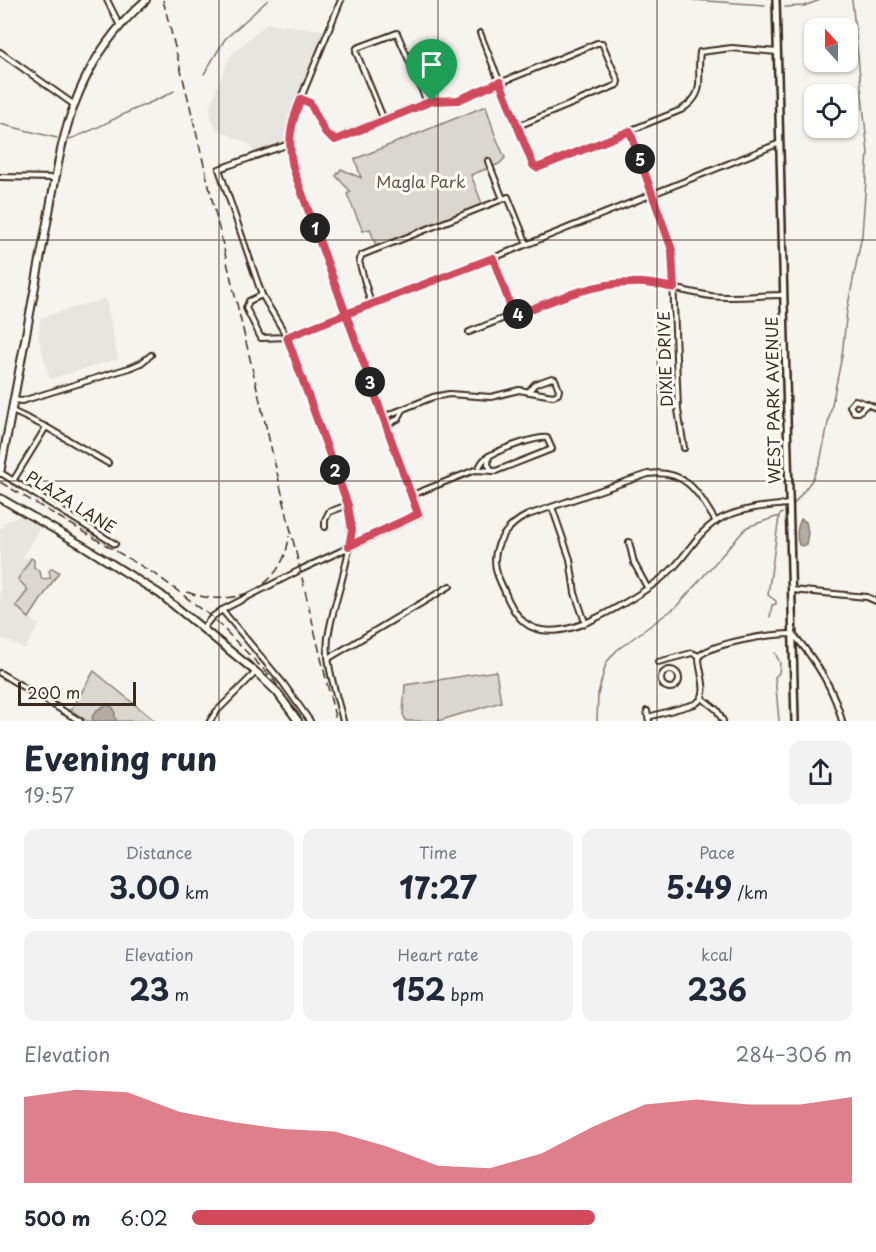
<!DOCTYPE html>
<meta charset="utf-8">
<style>
:root{--surface:#fff;--page:#f2f2f3;--text:#1f2937;--muted:#747a83;--accent:#d1495b}
body{margin:0;font-family:"Playpen Sans",sans-serif;background:var(--page);color:var(--text);height:100vh;display:flex;flex-direction:column;font-size:22px;white-space:nowrap}
*{box-sizing:border-box;margin:0}
p{font-size:20px;color:var(--muted)}
.icon{flex:none;width:33px;height:33px;fill:none;stroke:currentColor;stroke-width:2;stroke-linecap:round;stroke-linejoin:round}
.map{position:relative;height:721px;overflow:hidden}
.drawer{display:flex;flex-direction:column;background:var(--surface);flex:1}
.drawer>*{flex:none}
.needle{width:39px;rotate:339deg}
.controls{position:absolute;left:804px;top:18px;display:grid;gap:12px}
.controls a{display:grid;place-items:center;width:54px;height:54px;border-radius:12px;background:var(--surface);box-shadow:0 2px 4px #0004;font-size:30px}
.scale{position:absolute;left:18px;bottom:15px;width:118px;box-sizing:border-box;padding-left:6px;border:3px solid #3b2a1e;border-top:0;font-size:16px;line-height:21px;white-space:nowrap;color:#3b2a1e;-webkit-text-stroke:4px #fdfcf7;paint-order:stroke}
.pin{position:absolute;display:grid;place-items:center;width:51px;height:51px;color:#fff;margin:-62px -26px;border-radius:50% 50% 50% 0;rotate:-45deg;box-shadow:0 0 6px #0007}
.pin .icon{rotate:45deg}
.km{position:absolute;width:30px;height:30px;margin:-15px;border-radius:50%;background:#222;color:#fff;font-size:16px;line-height:30px;text-align:center}
.round{display:grid;place-items:center;flex:none;width:63px;height:63px;border-radius:12px;background:var(--page)}
.summary{display:flex;align-items:center;justify-content:space-between;height:102px;padding:0 24px}
h1{font-size:33px;font-weight:700;line-height:45px}
.stats{display:grid;grid-template-columns:repeat(3,1fr);gap:9px;height:102px;padding:6px 24px}
.stats div{display:grid;align-content:center;border-radius:12px;background:var(--page);text-align:center}
.stats b{font-size:30px;font-weight:700}
.stats small{font-size:16px;font-weight:400}
.stats p{font-size:16px}
.chart{height:168px;padding:12px 24px}
.chart p{display:flex;justify-content:space-between}
.chart svg{width:100%;height:108px;margin-top:6px;fill:var(--accent);opacity:.7}
ul{padding:0 24px;list-style:none;font-size:20px}
li{display:grid;grid-template-columns:96px 72px 1fr;align-items:center;height:45px}
li i{height:15px;border-radius:8px;background:var(--accent)}
.map>svg:first-child{display:block}
.built{fill:#e7e5df}
.green{fill:#dad6d0;stroke:#8a8077;stroke-width:1.5}
.water{fill:#b4aca4;stroke:#84786e;stroke-width:1.5}
.lines{fill:none;stroke-linecap:round;stroke-linejoin:round}
.stream{stroke:#84786e;stroke-width:1.5}
.minor-casing{stroke:#3b2a1e;stroke-width:8}
.secondary-casing{stroke:#3b2a1e;stroke-width:10}
.primary-casing{stroke:#3b2a1e;stroke-width:10}
.minor{stroke:#fdfcf7;stroke-width:4}
.secondary{stroke:#fdfcf7;stroke-width:5}
.primary{stroke:#fdfcf7;stroke-width:6}
.rail{stroke:#3b2a1e;stroke-width:1.5;stroke-dasharray:9 4.5;stroke-linecap:butt}
.route-casing{stroke:#fff;stroke-width:12}
.route{stroke:#d1495b;stroke-width:8}
.grid{fill:none;stroke:#3b2a1e;stroke-width:1.5;stroke-opacity:0.55}
.labels{text-anchor:middle;stroke-width:6;stroke-linejoin:round;paint-order:stroke}
.park-label{font-size:16px;fill:#63554a;stroke:#fdfcf7}
.street-label{font-size:16px;fill:#3b2a1e;stroke:#fdfcf7}
</style>
<div class="map">
<svg width="876" height="721" viewBox="0 0 876 721">
<rect width="100%" height="100%" fill="#f5f4ee"/>
<filter id="ink" filterUnits="userSpaceOnUse"><feTurbulence type="fractalNoise" baseFrequency=".0167" numOctaves="2"/><feDisplacementMap in="SourceGraphic" scale="12" xChannelSelector="R" yChannelSelector="G"/><feConvolveMatrix kernelMatrix="1 2 1 2 8 2 1 2 1" color-interpolation-filters="sRGB"/></filter>
<g filter="url(#ink)">
<g class="built">
<polygon points="267,23 328,31 294,115 289,144 256,156 251,145 217,129 211,118 210,106 230,56"/>
<polygon points="106,298 118,359 50,379 39,341 40,318"/>
<polygon points="21,516 40,527 23,557 31,558 18,579 28,589 16,606 39,625 25,649 0,637 0,528 3,528 3,523"/>
</g>
<g class="green">
<polygon points="486,106 495,135 505,158 499,164 471,175 483,206 377,249 370,229 363,231 347,194 351,192 336,176 341,169 361,178 355,159"/>
<polygon points="31,558 34,560 34,567 40,572 42,579 51,578 49,571 52,568 59,572 29,618 16,606 28,590 18,579"/>
<polygon points="94,671 155,721 87,721 71,710"/>
<polygon points="496,671 501,702 438,721 406,721 403,714 405,685"/>
</g>
<g class="water">
<path d="M801 519 806 522 808 533 806 544 803 546 799 545C796 537 797 527 801 519Z"/>
<polygon points="108,704 114,709 116,721 94,721 92,717 97,710"/>
</g>
<g class="lines">
<g class="stream">
<polyline points="693,0 765,5"/>
<polyline points="785,7 804,6 820,0"/>
<polyline points="204,74 225,39 268,0"/>
<polyline points="0,124 57,138"/>
<path d="M69 139C92 132 112 119 135 109 148 103 161 99 174 91"/>
<polyline points="794,504 812,480 820,462 842,356 847,310 862,235 868,153 852,0"/>
<polyline points="770,617 772,605 776,604 776,601 768,595 779,517"/>
<polyline points="775,653 780,663 779,673 775,677 779,721"/>
<polyline points="597,721 598,694 606,663 617,650 676,607 747,527 779,516 782,513"/>
</g>
<defs>
<g id="minor">
<polyline points="107,0 120,26"/>
<path d="M480 33 533 165 537 168 681 110C708 93 696 78 700 52L732 48 777 52"/>
<polyline points="0,52 73,104"/>
<polyline points="301,99 310,103 326,134 335,139 427,102 458,100 597,43 602,43 618,81 617,85 518,126"/>
<polyline points="384,120 356,52 357,48 397,33 427,102"/>
<polyline points="630,131 672,250 678,410 684,448"/>
<path d="M289 144 219 169 262 295 287 337 348 505C358 550 334 594 328 638 325 665 337 695 343 721"/>
<polyline points="488,161 503,199"/>
<polyline points="0,177 55,178"/>
<polyline points="503,199 508,197 527,244"/>
<polyline points="493,258 514,316"/>
<polyline points="262,295 249,301 246,308 261,338 287,337 493,258 780,143"/>
<polyline points="371,304 359,261 362,255 503,199"/>
<path d="M469 332C517 314 579 284 630 283 657 282 684 292 711 296 735 299 760 295 784 295"/>
<polyline points="14,400 22,401 129,368 141,363 151,355"/>
<polygon points="855,400 867,404 859,412 854,412 850,406"/>
<polyline points="867,404 876,408"/>
<polyline points="12,411 46,427 108,463"/>
<polyline points="383,417 433,397 449,394 491,397 519,390 553,396 558,394 559,390 555,379 552,378 535,384 528,392"/>
<polyline points="386,425 398,419 403,410"/>
<polyline points="489,456 488,464 492,471"/>
<polyline points="1,473 115,544"/>
<polyline points="13,481 46,427"/>
<path d="M412 495 475 470 496 471 547 451 552 449 547 438C537 436 495 451 486 458 482 461 480 465 478 470"/>
<polyline points="552,507 570,559 575,593 585,622"/>
<path d="M716 522C699 494 686 468 648 474L528 515C508 524 491 545 496 569 497 576 501 583 504 590 515 618 528 635 561 630 591 626 654 588 675 566 691 549 700 529 722 518 743 508 767 506 789 504"/>
<polyline points="325,527 325,520 329,512 348,505"/>
<polyline points="629,542 634,563 647,587"/>
<polyline points="792,590 867,597 876,601"/>
<polyline points="222,610 283,683 310,721"/>
<path d="M203 628 212 617 222 610 300 570 419 515 304 199C294 170 285 145 294 115L341 0"/>
<path d="M699 656C716 642 771 634 793 634 814 658 834 689 842 721"/>
<polyline points="329,658 450,586"/>
<polyline points="658,662 692,653 699,656"/>
<circle cx="670" cy="679" r="9"/>
<polyline points="0,673 80,721"/>
<polyline points="702,698 717,710 723,721"/>
<polyline points="647,711 649,721"/>
<path d="M648 717 695 704C712 695 698 672 699 656"/>
<polyline points="210,721 216,712 256,672"/>
</g>
<polyline id="secondary" points="776,0 795,721"/>
<g id="primary">
<path d="M0 473 59 159C72 96 96 44 146 0"/>
<polyline points="0,498 85,547 160,594 256,672 277,692 298,721"/>
</g>
</defs>
<use href="#minor" class="minor-casing"/>
<use href="#secondary" class="secondary-casing"/>
<use href="#primary" class="primary-casing"/>
<use href="#minor" class="minor"/>
<use href="#secondary" class="secondary"/>
<use href="#primary" class="primary"/>
<g class="rail">
<polyline points="163,0 189,102 336,721"/>
<polyline points="0,482 158,576 212,617 273,679 303,721"/>
<path d="M187 592C233 610 284 588 289 536"/>
</g>
</g>
</g>
<g class="lines" filter="url(#ink)">
<defs>
<path id="route" d="M432 101 335 140 326 134 310 103 301 99C290 125 287 144 294 171L346 314 287 337 348 505 352 530 349 546 418 514 346 314 493 258 514 316C551 301 591 283 632 283 646 282 660 285 674 288L672 250 630 131 537 168 533 165 500 82 458 100 432 101"/>
</defs>
<use href="#route" class="route-casing"/>
<use href="#route" class="route"/>
</g>
<path class="grid" d="M219 0V721M438 0V721M657 0V721M0 240H876M0 481H876"/>
<g class="labels">
<g class="park-label">
<text x="421" y="188">Magla Park</text>
</g>
<g class="street-label">
<text transform="translate(665 359) rotate(-92)" y="6">DIXIE DRIVE</text>
<text transform="translate(773 400) rotate(-91)" y="6">WEST PARK AVENUE</text>
<text transform="translate(71 502) rotate(32)" y="6">PLAZA LANE</text>
</g>
</g>
</svg>
<div class="controls">
<a><svg class="needle" viewBox="-14 -14 28 28"><path d="M0-13l5 13h-10z" fill="#e53935"/><path d="M0 13l5-13h-10z" fill="#747a83"/></svg></a>
<a><svg class="icon" aria-label="locate" viewBox="0 0 24 24"><circle cx="12" cy="12" r="6"/><path d="M12 2v4M12 18v4M2 12h4M18 12h4"/></svg></a>
</div>
<div class="scale">200 m</div>
<div class="pin" style="left:432px;top:101px;background:#1e9e55"><svg class="icon" aria-label="arrive" viewBox="0 0 24 24"><path d="M6 21V4h12l-3 4 3 4H6"/></svg></div>
<b class="km" style="left:315px;top:228px">1</b>
<b class="km" style="left:335px;top:470px">2</b>
<b class="km" style="left:370px;top:382px">3</b>
<b class="km" style="left:518px;top:314px">4</b>
<b class="km" style="left:640px;top:159px">5</b>
</div>
<section class="drawer">
<div class="summary"><div><h1>Evening run</h1><p>19:57</p></div><a class="round"><svg class="icon" aria-label="share" viewBox="0 0 24 24"><path d="M12 15V3M7 8l5-5 5 5M5 13v7h14v-7"/></svg></a></div>
<div class="stats">
<div><p>Distance</p><b>3.00<small> km</small></b></div>
<div><p>Time</p><b>17:27</b></div>
<div><p>Pace</p><b>5:49<small> /km</small></b></div>
</div>
<div class="stats">
<div><p>Elevation</p><b>23<small> m</small></b></div>
<div><p>Heart rate</p><b>152<small> bpm</small></b></div>
<div><p>kcal</p><b>236</b></div>
</div>
<div class="chart"><p><span>Elevation</span>284–306 m</p>
<svg viewBox="0 0 160 44" preserveAspectRatio="none"><path d="M0 44V9L10 6L20 7L30 15L40 19L50 22L60 23L70 29L80 37L90 38L100 32L110 21L120 12L130 10L140 12L150 12L160 9V44z"/></svg>
</div>
<ul>
<li><b>500 m</b>6:02<i style="width:61%"></i></li>
</ul>
</section>
